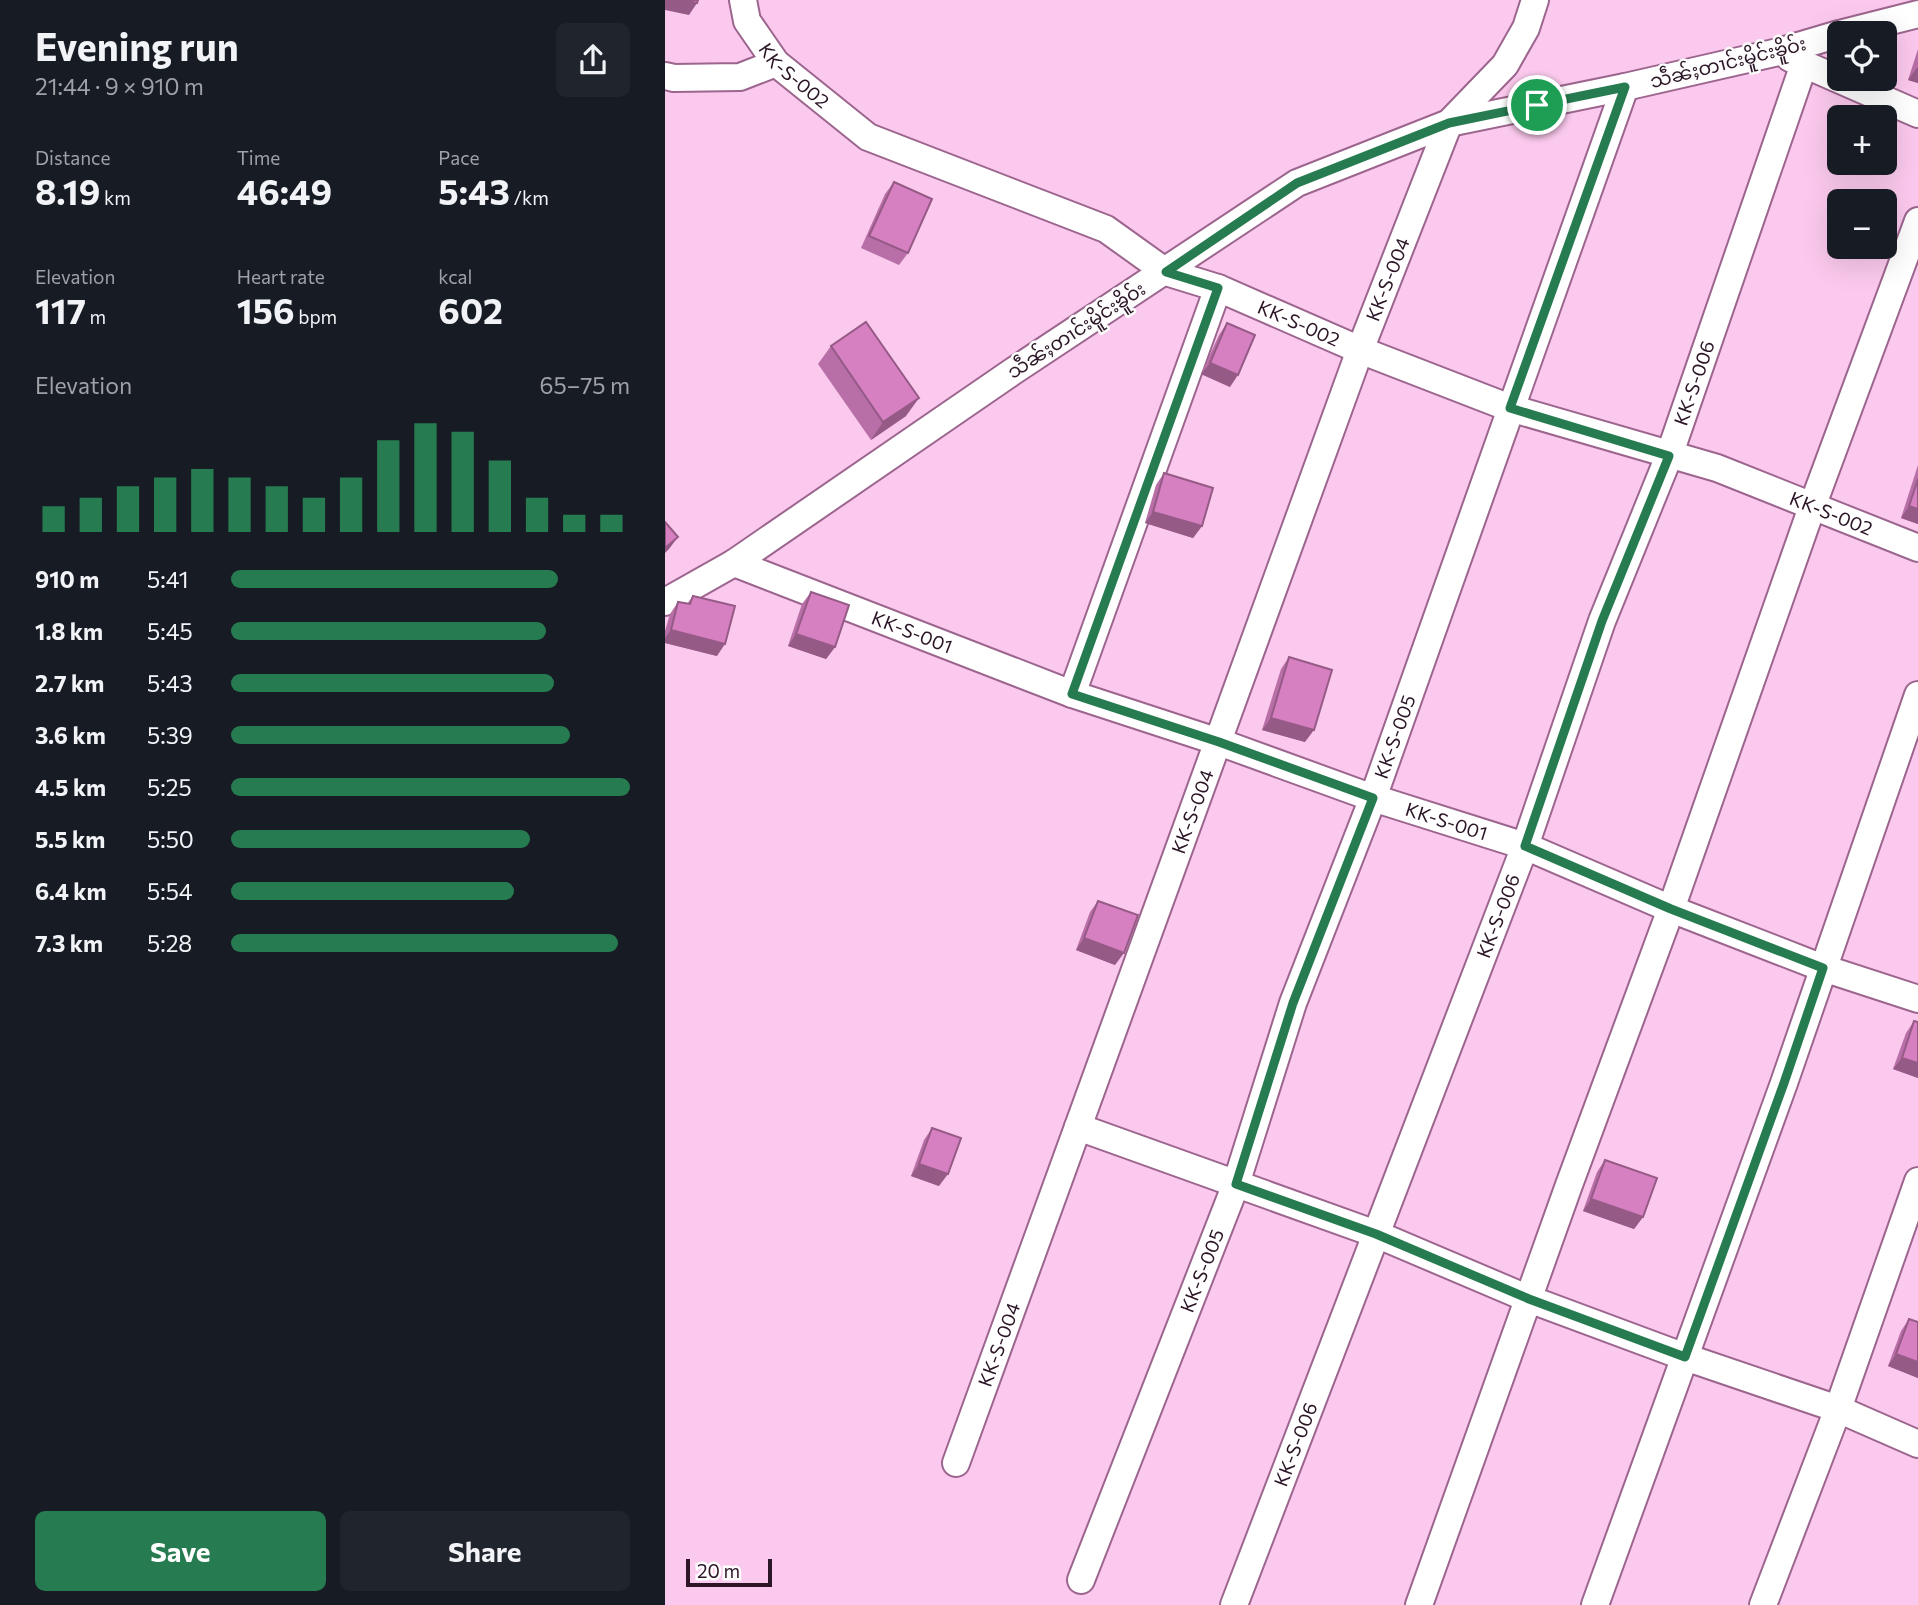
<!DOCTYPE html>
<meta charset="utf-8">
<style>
:root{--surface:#171b24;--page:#20242c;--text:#f1f3f6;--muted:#9ea1a6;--accent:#267c50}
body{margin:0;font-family:Commissioner,"Noto Sans Myanmar",sans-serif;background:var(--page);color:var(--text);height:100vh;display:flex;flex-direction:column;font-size:26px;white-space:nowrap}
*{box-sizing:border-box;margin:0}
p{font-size:23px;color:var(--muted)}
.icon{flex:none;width:38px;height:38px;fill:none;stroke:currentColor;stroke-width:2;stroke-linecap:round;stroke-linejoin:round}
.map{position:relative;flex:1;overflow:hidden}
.details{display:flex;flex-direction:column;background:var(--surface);width:665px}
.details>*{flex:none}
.controls{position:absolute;left:1162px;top:21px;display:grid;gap:14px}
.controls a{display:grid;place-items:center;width:70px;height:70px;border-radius:10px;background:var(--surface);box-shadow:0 7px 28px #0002;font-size:35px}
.scale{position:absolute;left:21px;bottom:18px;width:86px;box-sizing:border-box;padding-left:7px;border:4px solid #2b1526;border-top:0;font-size:19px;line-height:24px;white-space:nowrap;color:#2b1526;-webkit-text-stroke:5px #fcfcfc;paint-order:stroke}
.pin{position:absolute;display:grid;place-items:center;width:60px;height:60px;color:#fff;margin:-30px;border:4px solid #fff;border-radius:50%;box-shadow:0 2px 7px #0007}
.round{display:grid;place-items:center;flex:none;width:74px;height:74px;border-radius:10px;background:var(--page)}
.overview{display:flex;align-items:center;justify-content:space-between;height:119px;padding:0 35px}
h1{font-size:38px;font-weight:700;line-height:52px}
.metrics{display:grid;grid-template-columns:repeat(3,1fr);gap:10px;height:119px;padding:7px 35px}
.metrics div{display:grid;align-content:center}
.metrics b{font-size:35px;font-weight:700}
.metrics small{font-size:19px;font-weight:400}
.metrics p{font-size:19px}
.chart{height:196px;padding:14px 35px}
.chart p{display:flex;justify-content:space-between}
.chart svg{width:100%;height:126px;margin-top:7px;stroke:var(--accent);stroke-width:6}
.action{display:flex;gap:14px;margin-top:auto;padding:14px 35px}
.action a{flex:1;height:80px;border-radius:10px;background:var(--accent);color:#fff;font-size:28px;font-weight:700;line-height:80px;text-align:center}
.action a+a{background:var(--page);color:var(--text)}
ul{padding:0 35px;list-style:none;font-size:23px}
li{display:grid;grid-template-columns:112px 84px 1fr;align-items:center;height:52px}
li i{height:18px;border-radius:9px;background:var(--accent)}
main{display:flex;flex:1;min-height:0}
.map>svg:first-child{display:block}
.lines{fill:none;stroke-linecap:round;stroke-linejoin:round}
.street-casing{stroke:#9c658e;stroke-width:30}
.street{stroke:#fff;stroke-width:26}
.wall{fill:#b86ea6}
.shaded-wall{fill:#965a87}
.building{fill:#d680c1;stroke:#965a87;stroke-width:2}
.route-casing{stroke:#fff;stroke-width:14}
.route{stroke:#267c50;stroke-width:9}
.labels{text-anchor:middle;stroke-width:5;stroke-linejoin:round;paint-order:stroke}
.street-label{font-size:19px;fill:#2b1526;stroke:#fcfcfc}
</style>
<main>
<section class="details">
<div class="overview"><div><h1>Evening run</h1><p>21:44 · 9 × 910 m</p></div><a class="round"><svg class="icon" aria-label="share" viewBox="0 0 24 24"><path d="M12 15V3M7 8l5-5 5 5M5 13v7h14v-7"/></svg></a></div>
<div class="metrics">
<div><p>Distance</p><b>8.19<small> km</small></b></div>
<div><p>Time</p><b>46:49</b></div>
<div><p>Pace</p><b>5:43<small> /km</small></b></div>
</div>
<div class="metrics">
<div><p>Elevation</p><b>117<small> m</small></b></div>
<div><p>Heart rate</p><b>156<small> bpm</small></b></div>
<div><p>kcal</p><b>602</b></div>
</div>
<div class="chart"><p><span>Elevation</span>65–75 m</p>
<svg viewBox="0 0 160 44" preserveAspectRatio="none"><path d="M5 44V35M15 44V32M25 44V28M35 44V25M45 44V22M55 44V25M65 44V28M75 44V32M85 44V25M95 44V12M105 44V6M115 44V9M125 44V19M135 44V32M145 44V38M155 44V38"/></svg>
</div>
<ul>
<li><b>910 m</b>5:41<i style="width:82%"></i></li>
<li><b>1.8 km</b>5:45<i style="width:79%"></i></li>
<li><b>2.7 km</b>5:43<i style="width:81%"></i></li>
<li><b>3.6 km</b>5:39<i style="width:85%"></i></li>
<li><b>4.5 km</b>5:25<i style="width:100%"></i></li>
<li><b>5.5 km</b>5:50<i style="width:75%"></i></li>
<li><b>6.4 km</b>5:54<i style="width:71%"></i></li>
<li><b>7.3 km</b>5:28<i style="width:97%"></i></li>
</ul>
<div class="action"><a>Save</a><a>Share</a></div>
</section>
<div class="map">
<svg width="1253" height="1605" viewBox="0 0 1253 1605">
<rect width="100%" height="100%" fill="#fbc9ed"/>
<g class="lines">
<defs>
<g id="street">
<path id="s1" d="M78 0 82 21 111 63 203 137 441 229 501 272 553 288 695 350 845 408 1052 468 1253 548"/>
<polyline points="1178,33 1253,14"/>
<polyline points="1125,58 1253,114"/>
<polyline points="0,76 9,78 75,77 111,63"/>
<path id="s2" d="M69 563 407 694 554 742 708 798 860 846 1006 909 1158 968 1253 999"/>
<polyline points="0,602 69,563 347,372 632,183 784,123 960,87 1113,52 1174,34"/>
<polyline points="407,694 553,288"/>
<polyline points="413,1127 711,1234 864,1299 1020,1357 1173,1409 1253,1444"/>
<path id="s3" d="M291 1463 695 350 784 123 840 65 861 28 870 0"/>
<path id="s4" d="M416 1580 571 1184 628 1003 708 798 960 87"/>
<path id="s5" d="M569 1605 860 846 937 621 1004 456 1139 64"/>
<polyline points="754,1605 904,1185 1006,909 1147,507 1253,221"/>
<polyline points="930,1605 1119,1083 1253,695"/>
<polyline points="1098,1605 1173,1409 1253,1181"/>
</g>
</defs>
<use href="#street" class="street-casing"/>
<use href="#street" class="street"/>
</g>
<g class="wall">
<polygon points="1253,49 1253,83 1243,80"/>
<polygon points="229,182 243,253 234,265 196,248 220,194"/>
<polygon points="562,323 565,387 536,374 554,335"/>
<polygon points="166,346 241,416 206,440 153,364"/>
<polygon points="1253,465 1253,524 1236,518"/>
<polygon points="499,473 537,526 528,538 480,523 491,485"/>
<polygon points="146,592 170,647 161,659 123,646 137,604"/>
<polygon points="28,596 52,656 0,643 0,631 5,614 13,602 22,604"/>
<polygon points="624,657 640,742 597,730 616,669"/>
<polygon points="433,901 450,965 411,950 425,912"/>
<polygon points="1249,1021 1253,1022 1253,1078 1228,1069 1241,1033"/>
<polygon points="267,1128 274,1186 246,1176 259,1140"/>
<polygon points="940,1160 978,1217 969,1229 918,1211 932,1172"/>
<polygon points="1244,1319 1253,1378 1223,1366 1236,1331"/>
</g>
<g class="shaded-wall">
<polygon points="0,0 18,0 32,3 24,15 0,10"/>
<polygon points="1252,68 1253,68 1253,83 1243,80"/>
<polygon points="545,363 573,375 565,387 536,374"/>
<polygon points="254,398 241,416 206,440 218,422"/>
<polygon points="1244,506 1253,509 1253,524 1236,518"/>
<polygon points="488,512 537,526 528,538 480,523"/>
<polygon points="13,537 4,549 0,553 0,548"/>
<polygon points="6,630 60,644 52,656 0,643 0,638"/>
<polygon points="131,634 170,647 161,659 123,646"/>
<polygon points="606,718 649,730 640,742 597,730"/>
<polygon points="419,938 459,953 450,965 411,950"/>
<polygon points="1237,1058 1253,1063 1253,1078 1228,1069"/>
<polygon points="254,1164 283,1174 274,1186 246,1176"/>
<polygon points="926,1199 978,1217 969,1229 918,1211"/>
<polygon points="1231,1354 1253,1362 1253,1378 1223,1366"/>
</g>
<g class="building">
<polygon points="18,0 33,0 32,3"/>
<polygon points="229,182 267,199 243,253 204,236"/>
<polygon points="201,322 254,398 218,422 166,346"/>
<polygon points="562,323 590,335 573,375 545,363"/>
<polygon points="499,473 548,488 537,526 488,512"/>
<polygon points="1253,479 1253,509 1244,506"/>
<polygon points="0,522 13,537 0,548"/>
<polygon points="146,592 184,605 170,647 131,634"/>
<polygon points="28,596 70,606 60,644 6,630 13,602 25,604"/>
<polygon points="624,657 667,670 649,730 606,718"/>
<polygon points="433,901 473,915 459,953 419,938"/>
<polygon points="1249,1021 1253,1022 1253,1063 1237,1058"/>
<polygon points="267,1128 296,1138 283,1174 254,1164"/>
<polygon points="940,1160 992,1178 978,1217 926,1199"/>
<polygon points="1244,1319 1253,1322 1253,1362 1231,1354"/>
</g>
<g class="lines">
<defs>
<polygon id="route" points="960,87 845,408 1004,456 937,621 860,846 1006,909 1158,968 1119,1083 1020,1357 864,1299 711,1234 571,1184 628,1003 708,798 554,742 407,694 553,288 501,272 632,183 784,123"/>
</defs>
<use href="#route" class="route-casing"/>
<use href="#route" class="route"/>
</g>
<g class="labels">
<g class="street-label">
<text transform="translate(1063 62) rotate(-14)" y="7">သဵၼ်ႈတၢင်းမိူင်းၶိူဝ်း</text>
<text dy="7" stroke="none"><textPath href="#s1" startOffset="94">KK-S-002</textPath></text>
<text dy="7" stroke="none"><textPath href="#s3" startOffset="1260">KK-S-004</textPath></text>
<text dy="7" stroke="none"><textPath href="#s1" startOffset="662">KK-S-002</textPath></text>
<text transform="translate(411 330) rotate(-33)" y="7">သဵၼ်ႈတၢင်းမိူင်းၶိူဝ်း</text>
<text dy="7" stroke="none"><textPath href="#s5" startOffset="1306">KK-S-006</textPath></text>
<text dy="7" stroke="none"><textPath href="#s1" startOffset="1228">KK-S-002</textPath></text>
<text dy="7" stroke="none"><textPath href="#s2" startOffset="191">KK-S-001</textPath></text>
<text dy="7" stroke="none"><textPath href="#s4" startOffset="900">KK-S-005</textPath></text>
<text dy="7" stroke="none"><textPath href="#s3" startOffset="693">KK-S-004</textPath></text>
<text dy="7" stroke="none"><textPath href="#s2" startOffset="758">KK-S-001</textPath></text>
<text dy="7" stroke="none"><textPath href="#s5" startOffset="738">KK-S-006</textPath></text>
<text dy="7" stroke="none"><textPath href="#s4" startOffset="332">KK-S-005</textPath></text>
<text dy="7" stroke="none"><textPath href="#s3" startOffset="126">KK-S-004</textPath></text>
<text dy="7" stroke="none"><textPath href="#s5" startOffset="172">KK-S-006</textPath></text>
</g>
</g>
</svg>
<div class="controls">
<a><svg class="icon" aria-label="locate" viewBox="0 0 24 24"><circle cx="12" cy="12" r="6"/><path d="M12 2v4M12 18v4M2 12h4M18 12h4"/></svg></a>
<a>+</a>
<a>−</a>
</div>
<div class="scale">20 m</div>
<div class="pin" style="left:872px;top:105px;background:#1e9e55"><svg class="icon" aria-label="arrive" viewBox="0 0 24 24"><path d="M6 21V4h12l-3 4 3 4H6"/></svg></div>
</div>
</main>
